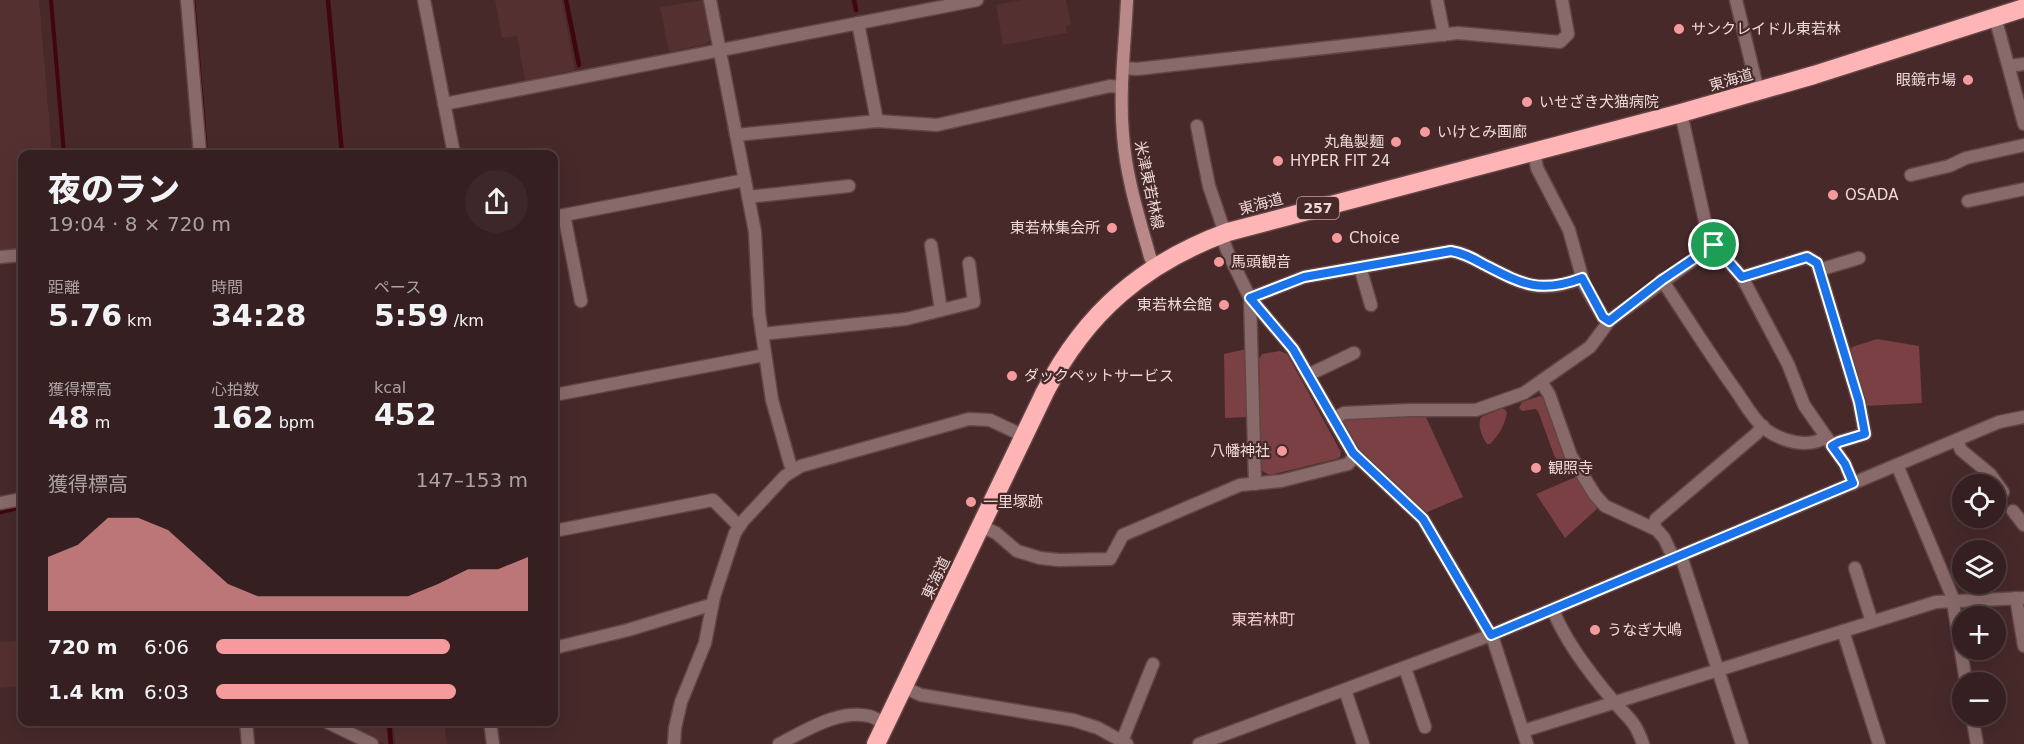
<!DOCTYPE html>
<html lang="ja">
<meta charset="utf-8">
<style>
:root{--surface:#351f20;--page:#3d2729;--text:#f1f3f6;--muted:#aaa2a5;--line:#4f3d3e;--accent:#f59b9e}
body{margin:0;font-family:"DejaVu Sans","Noto Sans JP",sans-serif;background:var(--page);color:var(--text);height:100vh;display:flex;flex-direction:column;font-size:22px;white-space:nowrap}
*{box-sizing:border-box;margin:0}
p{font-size:20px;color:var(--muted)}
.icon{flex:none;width:33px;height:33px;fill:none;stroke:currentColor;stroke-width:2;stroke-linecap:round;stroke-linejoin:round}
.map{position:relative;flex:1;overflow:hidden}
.sheet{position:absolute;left:18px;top:150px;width:540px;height:576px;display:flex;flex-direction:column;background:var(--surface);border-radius:12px;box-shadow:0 6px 24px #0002,0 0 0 2px var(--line)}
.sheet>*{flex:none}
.fabs{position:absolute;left:1952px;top:474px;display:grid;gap:12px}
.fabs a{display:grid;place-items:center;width:54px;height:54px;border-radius:50%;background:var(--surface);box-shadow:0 6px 24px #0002,0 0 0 2px var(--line);font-size:30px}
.pin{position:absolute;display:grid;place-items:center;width:51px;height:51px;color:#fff;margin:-26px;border:3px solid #fff;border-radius:50%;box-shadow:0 2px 6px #0007}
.round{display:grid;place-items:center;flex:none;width:63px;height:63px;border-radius:32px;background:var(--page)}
.headline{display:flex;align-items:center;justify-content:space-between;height:102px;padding:0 30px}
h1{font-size:33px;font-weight:800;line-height:45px}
.figures{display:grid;grid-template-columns:repeat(3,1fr);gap:9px;height:102px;padding:6px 30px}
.figures div{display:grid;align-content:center}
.figures b{font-size:30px;font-weight:800}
.figures small{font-size:16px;font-weight:400}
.figures p{font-size:16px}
.chart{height:168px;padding:12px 30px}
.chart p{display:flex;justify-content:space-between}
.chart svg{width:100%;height:108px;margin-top:6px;fill:var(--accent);opacity:.7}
ul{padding:0 30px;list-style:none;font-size:20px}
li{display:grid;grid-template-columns:96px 72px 1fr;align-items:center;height:45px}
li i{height:15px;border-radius:8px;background:var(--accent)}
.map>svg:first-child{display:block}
.built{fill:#553031}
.green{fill:#7b4043}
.water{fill:#41050f}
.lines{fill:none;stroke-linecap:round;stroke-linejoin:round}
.stream{stroke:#41050f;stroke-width:4.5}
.street-casing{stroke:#624546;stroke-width:15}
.secondary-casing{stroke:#624546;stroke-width:15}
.highway-casing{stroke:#624546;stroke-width:21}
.street{stroke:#896a6a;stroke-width:12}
.secondary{stroke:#b98888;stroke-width:12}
.highway{stroke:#ffb4b5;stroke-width:18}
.route-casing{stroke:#fff;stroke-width:12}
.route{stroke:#1a73e8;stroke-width:8}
.poi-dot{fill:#f59b9e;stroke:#47292a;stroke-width:2}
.labels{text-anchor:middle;stroke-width:4.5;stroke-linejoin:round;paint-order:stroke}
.shield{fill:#47292a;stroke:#bba4a4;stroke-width:1.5}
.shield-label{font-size:14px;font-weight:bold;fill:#edd9d9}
.poi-label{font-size:15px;fill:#edd9d9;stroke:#47292a;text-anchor:start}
.street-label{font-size:15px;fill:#edd9d9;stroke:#47292a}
.neighbourhood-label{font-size:16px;fill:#edc7c7;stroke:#47292a}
</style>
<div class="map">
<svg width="2024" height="744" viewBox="0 0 2024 744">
<rect width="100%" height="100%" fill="#47292a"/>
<g class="built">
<polygon points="0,0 39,0 52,154 22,154 22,249 0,251"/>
<polygon points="495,0 562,0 575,70 525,80 517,36 502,38"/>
<polygon points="703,0 710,39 706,44 669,52 660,7"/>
<polygon points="1021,0 1066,0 1071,25 1066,26 1067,33 1003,45 996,5"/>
<polygon points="22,640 22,686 0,688 0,642"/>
<polygon points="340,722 386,722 388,744 385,744"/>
<polygon points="393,722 444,722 447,744 395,744"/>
</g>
<g class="green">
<polygon points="1877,339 1919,346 1922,403 1865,406 1849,353 1852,347"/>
<polygon points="1246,349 1248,417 1225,418 1224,354"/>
<polygon points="1280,351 1287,354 1341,452 1340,457 1336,459 1270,475 1262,471 1261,466 1259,359 1262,354"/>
<polygon points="1540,396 1545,398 1572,468 1573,472 1570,475 1563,473 1554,455 1538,411 1535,409 1522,411 1519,408 1522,402"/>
<path d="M1500 409H1504L1507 412C1505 425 1499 435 1490 444H1487C1482 437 1477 426 1481 417Z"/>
<polygon points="1424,413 1463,497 1425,513 1357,449 1341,421 1343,417"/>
<polygon points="1578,476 1599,507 1565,538 1536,494"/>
</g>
<polygon class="water" points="49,0 53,0 66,154 62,154"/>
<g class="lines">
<g class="stream">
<polyline points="193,0 206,154"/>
<polyline points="328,0 342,154"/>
<polyline points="566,0 579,65"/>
<polyline points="854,0 856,10"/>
<polyline points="0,512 22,507"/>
<polyline points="389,722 391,744"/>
</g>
<defs>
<g id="street">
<polyline points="187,0 200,154"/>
<polyline points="424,0 454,154"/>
<polyline points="710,0 755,232 759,313 772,400 790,464 794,469"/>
<polyline points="1437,0 1444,35"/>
<polyline points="1736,0 1758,91"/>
<polyline points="1995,17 2024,124"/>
<polyline points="858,23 877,121"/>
<polyline points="2009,66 2024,64"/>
<polyline points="1123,68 1137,69 1458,33 1560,42 1568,34 1562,0"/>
<polyline points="444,104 977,0"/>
<polyline points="1681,113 1708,235 1714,245 1742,277 1788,364 1804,405 1845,464 1853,484"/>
<polyline points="1197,126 1209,186 1225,233"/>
<polyline points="736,135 877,121 937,125 1110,86 1122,87"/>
<polyline points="1534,152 1537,168 1569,230 1584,284 1603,317 1609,321"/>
<polyline points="1911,175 1949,166 1966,158 2024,145"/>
<polyline points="748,197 849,186"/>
<polyline points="1968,201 2024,189"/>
<polyline points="564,215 581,301"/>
<polyline points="554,217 745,180"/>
<polyline points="1221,234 1228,253 1250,298 1293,349 1353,453 1423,519 1472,602 1494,642 1527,744"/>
<polyline points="931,245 941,310"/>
<polyline points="0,257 22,255"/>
<polyline points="1360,267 1371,305"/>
<polyline points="1819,270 1859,258"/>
<polyline points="1742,277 1807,257 1817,263 1859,402 1865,434 1839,442 1832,446"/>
<path d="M1662 280C1686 316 1709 353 1734 388 1744 402 1752 418 1765 429 1781 441 1808 449 1826 437"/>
<polyline points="762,334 906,319 974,302 969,263"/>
<polyline points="1308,375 1354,353"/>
<polyline points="1541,382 1549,394 1571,456 1595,495 1605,506 1657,530 1664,538 1674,559"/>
<polyline points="554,395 765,355"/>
<polyline points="1333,419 1344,413 1410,410 1476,410 1524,393 1590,347 1610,320 1714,245"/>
<polyline points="1957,440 1961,450 1990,474 2003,492"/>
<polyline points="1897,465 1952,596 1966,682"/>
<path d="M1255 484 1250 298 1304 277 1451 251C1464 253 1474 259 1485 265 1522 284 1540 295 1582 278"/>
<polyline points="0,503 22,499"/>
<polyline points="2013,511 2024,525"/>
<polyline points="981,526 996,533 1017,551 1040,558 1059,560 1110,559 1123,535 1240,485 1281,481 1348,464 1356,455"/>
<polyline points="1653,527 1656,519 1756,434 1763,426"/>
<polyline points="554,531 713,500 739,526"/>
<polyline points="1681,556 1742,744"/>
<polyline points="1855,568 1872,622"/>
<polyline points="2016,598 2024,646"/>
<path d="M1553 610C1566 643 1591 675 1615 703 1630 720 1635 721 1643 744"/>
<polyline points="1843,631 1879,744"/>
<polyline points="554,648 628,630 707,606 712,607"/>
<polyline points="1405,668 1425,727"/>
<polyline points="903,687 921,695 1073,720 1098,728 1127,744"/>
<polyline points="1345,690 1363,744"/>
<polyline points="1972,716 1977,744"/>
<polyline points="246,722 248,744"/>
<polyline points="327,722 372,744"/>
<polyline points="490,722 493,744"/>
<polyline points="1523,731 1936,602 2024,598"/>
<polyline points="1122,741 1153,664"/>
<polyline points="674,744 675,728 681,702 705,643 714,597 735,533 743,521 785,476 801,466 969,419 990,420 1024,436"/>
<path d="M779 744C805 731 838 709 869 716 874 717 880 721 886 724"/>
<polyline points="1199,744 1491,635 1999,422 2024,417"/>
</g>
<path id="secondary" d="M1127 0C1125 45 1119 90 1123 135 1126 177 1139 217 1150 257L1155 266"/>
<path id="highway" d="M876 744 1045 392C1086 312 1144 263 1228 232L1681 113 1814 75 2024 8"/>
</defs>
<use href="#street" class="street-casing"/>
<use href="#secondary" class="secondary-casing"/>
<use href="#highway" class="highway-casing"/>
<use href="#street" class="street"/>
<use href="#secondary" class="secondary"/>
<use href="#highway" class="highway"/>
</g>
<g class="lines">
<defs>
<path id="route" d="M1714 245 1742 277 1807 257 1817 263 1859 402 1865 434 1839 442 1832 446 1845 464 1853 483 1491 635 1423 519 1353 453 1293 349 1250 298 1304 277 1451 251C1464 253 1474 259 1485 265 1522 284 1540 294 1582 278L1603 317 1609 321 1662 280Z"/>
</defs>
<use href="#route" class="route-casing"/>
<use href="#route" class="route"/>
</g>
<g class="poi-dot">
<circle cx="1679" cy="29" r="6"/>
<circle cx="1968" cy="80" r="6"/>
<circle cx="1527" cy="102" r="6"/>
<circle cx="1425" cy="132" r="6"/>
<circle cx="1396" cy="142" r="6"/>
<circle cx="1278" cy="161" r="6"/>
<circle cx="1833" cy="195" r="6"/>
<circle cx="1112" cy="228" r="6"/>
<circle cx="1337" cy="238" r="6"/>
<circle cx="1219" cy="262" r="6"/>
<circle cx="1224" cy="305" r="6"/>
<circle cx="1012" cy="376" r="6"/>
<circle cx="1282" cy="451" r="6"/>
<circle cx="1536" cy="468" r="6"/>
<circle cx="971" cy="502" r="6"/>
<circle cx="1595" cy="630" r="6"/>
</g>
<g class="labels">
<rect class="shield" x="1297" y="197" width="42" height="22" rx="4.5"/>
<g class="shield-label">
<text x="1318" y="213">257</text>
</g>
<g class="poi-label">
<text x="1691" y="34">サンクレイドル東若林</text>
<text x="1956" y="85" text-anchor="end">眼鏡市場</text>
<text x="1539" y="107">いせざき犬猫病院</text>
<text x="1437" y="137">いけとみ画廊</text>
<text x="1384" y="147" text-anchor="end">丸亀製麺</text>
<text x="1290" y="166">HYPER FIT 24</text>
<text x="1845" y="200">OSADA</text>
<text x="1100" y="233" text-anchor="end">東若林集会所</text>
<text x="1349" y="243">Choice</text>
<text x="1231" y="267">馬頭観音</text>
<text x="1212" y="310" text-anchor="end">東若林会館</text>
<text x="1024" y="381">ダックペットサービス</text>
<text x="1270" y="456" text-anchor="end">八幡神社</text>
<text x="1548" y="473">観照寺</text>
<text x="983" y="507">一里塚跡</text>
<text x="1607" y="635">うなぎ大嶋</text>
</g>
<g class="street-label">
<text transform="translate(1731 80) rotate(-16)" y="5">東海道</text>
<text transform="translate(1149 185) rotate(78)" y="5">米津東若林線</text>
<text transform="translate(1261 204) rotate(-15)" y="5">東海道</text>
<text transform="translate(936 578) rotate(-64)" y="5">東海道</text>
</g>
<g class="neighbourhood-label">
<text x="1263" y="625">東若林町</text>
</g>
</g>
</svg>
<div class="fabs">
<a><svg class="icon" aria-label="locate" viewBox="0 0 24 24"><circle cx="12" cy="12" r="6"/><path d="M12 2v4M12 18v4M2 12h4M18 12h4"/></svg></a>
<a><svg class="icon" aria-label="layers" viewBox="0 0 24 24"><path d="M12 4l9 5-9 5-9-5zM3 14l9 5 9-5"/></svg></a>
<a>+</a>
<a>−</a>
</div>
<div class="pin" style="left:1714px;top:245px;background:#1e9e55"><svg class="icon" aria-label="arrive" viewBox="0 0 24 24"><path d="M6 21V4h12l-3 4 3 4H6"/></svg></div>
<section class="sheet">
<div class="headline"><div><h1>夜のラン</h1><p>19:04 · 8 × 720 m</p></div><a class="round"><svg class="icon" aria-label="share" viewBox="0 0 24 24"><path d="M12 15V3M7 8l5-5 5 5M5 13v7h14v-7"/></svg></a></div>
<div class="figures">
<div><p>距離</p><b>5.76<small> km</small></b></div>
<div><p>時間</p><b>34:28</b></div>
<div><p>ペース</p><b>5:59<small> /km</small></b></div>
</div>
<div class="figures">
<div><p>獲得標高</p><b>48<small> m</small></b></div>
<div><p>心拍数</p><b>162<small> bpm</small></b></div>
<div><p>kcal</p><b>452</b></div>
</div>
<div class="chart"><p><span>獲得標高</span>147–153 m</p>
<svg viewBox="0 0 160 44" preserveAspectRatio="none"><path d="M0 44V22L10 17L20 6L30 6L40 11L50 22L60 33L70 38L80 38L90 38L100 38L110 38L120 38L130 33L140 27L150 27L160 22V44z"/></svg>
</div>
<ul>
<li><b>720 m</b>6:06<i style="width:75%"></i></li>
<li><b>1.4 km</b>6:03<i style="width:77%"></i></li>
</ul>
</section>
</div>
